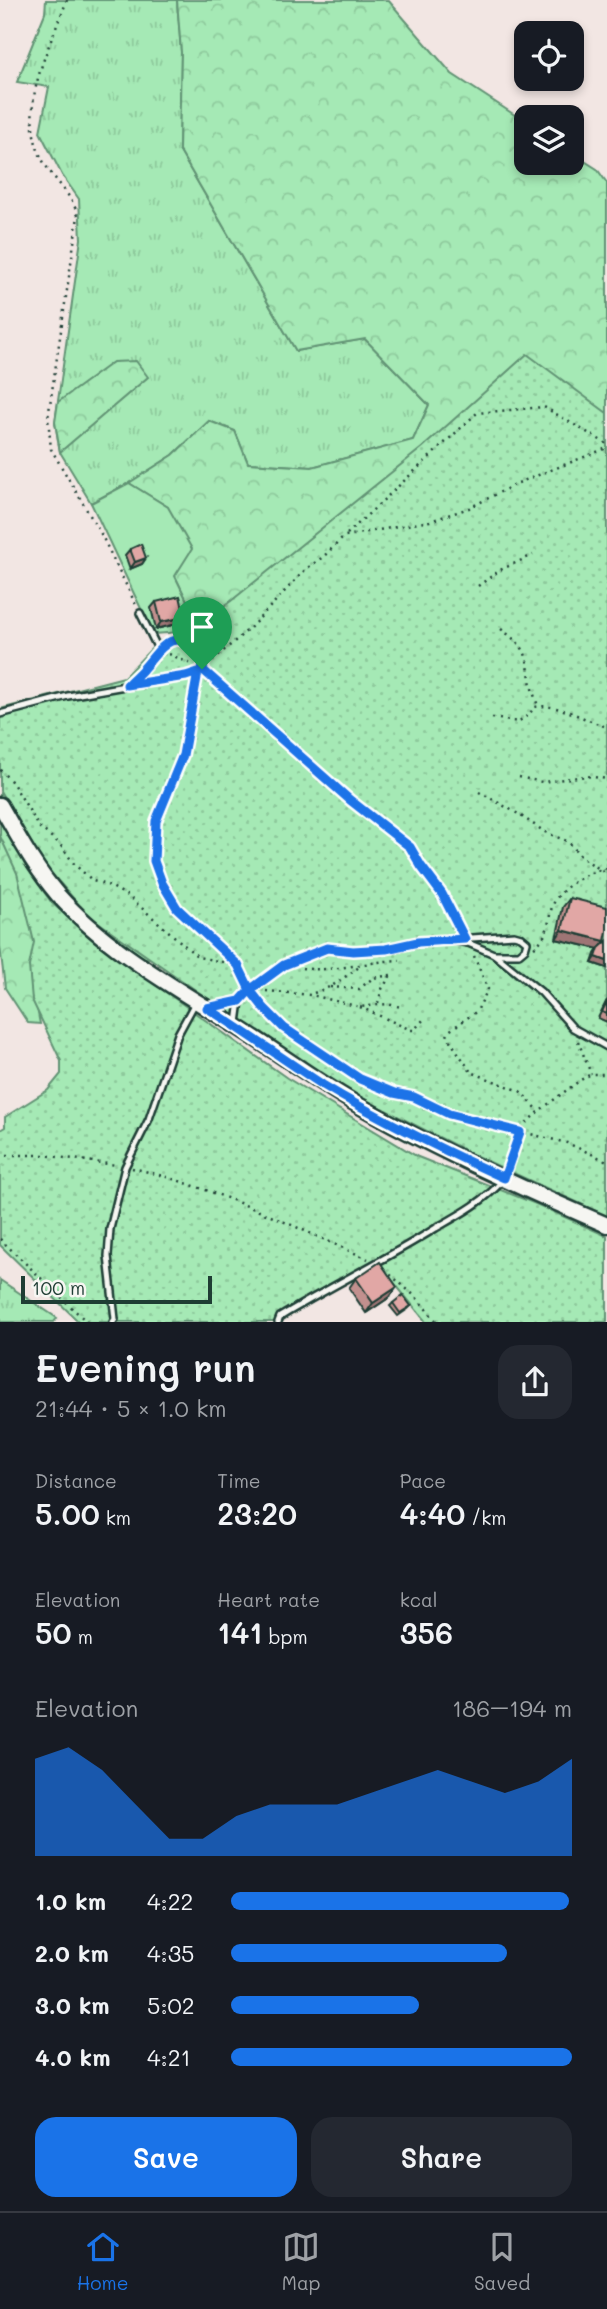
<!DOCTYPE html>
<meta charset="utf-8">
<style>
:root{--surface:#171b24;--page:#242831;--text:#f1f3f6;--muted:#9ea1a6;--line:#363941;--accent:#1a73e8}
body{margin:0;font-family:Mali,sans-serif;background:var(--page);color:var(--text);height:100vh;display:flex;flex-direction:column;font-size:26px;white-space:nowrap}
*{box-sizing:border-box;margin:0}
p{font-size:23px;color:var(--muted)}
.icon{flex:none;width:38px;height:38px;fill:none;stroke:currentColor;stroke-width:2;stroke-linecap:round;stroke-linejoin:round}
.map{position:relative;height:1322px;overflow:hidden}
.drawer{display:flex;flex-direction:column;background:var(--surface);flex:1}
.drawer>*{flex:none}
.fabs{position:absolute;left:514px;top:21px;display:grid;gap:14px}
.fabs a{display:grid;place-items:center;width:70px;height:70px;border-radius:14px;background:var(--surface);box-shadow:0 4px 10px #0003;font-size:35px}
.scale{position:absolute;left:21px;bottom:18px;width:191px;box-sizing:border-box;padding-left:7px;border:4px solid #1f3d34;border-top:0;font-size:19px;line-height:24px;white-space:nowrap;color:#1f3d34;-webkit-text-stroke:5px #f6f6f2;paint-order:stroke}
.pin{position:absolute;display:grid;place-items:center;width:60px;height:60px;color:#fff;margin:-72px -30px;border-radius:50% 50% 50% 0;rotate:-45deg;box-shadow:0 0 7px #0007}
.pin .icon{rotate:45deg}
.round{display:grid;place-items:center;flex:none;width:74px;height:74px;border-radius:21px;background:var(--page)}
.headline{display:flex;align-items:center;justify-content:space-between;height:119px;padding:0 35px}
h1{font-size:38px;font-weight:600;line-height:52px}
.metrics{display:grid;grid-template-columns:repeat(3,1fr);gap:10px;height:119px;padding:7px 35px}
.metrics div{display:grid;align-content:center}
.metrics b{font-size:30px;font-weight:600}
.metrics small{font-size:19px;font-weight:400}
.metrics p{font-size:19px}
.chart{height:196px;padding:14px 35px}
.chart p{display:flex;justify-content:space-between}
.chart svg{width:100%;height:126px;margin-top:7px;fill:var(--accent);opacity:.7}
.action{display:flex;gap:14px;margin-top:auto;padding:14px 35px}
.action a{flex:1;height:80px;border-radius:21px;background:var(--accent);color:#fff;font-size:28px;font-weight:600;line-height:80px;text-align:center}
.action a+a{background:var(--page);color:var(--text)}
ul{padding:0 35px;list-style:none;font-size:23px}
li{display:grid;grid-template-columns:112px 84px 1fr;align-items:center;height:52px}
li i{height:18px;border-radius:9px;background:var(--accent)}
.tab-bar{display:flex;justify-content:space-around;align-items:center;height:98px;border-top:2px solid var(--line);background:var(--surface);font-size:19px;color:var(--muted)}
.tab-bar a{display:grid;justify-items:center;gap:4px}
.tab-bar .selected{color:var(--accent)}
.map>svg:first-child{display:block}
.grass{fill:url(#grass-tufts);stroke:#629374;stroke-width:2}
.forest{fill:url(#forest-crowns);stroke:#629374;stroke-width:2}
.park{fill:url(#park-dots);stroke:#629374;stroke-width:2}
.garden{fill:#a5e9b5;stroke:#629374;stroke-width:2}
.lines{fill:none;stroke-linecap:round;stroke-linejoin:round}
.lane-casing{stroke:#1f3d34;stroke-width:10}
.secondary-casing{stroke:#1f3d34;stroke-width:19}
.path{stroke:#1f3d34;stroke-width:2.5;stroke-dasharray:2 5;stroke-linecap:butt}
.lane{stroke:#f6f6f2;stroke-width:5}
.secondary{stroke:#f6f6f2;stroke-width:14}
.wall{fill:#c2908e;stroke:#1f3d34;stroke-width:2}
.shaded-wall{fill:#9e7574;stroke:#1f3d34;stroke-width:2}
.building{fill:#e1a7a5;stroke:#1f3d34;stroke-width:2}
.route-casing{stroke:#fff;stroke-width:14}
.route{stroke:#1a73e8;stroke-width:9}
</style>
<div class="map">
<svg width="607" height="1322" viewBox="0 0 607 1322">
<defs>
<pattern id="grass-tufts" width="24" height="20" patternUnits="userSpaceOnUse" patternTransform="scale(1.75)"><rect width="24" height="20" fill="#a5e9b5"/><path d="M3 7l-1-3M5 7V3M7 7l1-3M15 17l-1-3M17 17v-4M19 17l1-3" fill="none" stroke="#8ec99c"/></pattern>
<pattern id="forest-crowns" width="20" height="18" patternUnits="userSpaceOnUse" patternTransform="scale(1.75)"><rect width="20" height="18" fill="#a5e9b5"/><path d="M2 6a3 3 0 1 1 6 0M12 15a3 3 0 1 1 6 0" fill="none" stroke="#8ec99c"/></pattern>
<pattern id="park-dots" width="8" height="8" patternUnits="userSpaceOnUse" patternTransform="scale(1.75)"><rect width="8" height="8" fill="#a5e9b5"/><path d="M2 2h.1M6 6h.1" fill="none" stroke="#8ec99c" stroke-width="1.8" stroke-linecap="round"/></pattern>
</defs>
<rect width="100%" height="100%" fill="#f2e6e3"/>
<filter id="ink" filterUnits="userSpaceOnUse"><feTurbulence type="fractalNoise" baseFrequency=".0143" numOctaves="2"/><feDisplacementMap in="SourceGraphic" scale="14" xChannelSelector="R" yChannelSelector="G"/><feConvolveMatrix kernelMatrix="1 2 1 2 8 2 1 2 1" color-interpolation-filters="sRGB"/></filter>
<g filter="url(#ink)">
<g class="grass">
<polygon points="46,0 177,0 181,52 179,150 296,351 365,339 429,405 413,440 312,467 248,463 235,431 209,421 173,455 129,483 91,503 60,452 55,422 81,239 79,199 62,175 40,132 49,87 17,82 45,13"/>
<polygon points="0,1280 57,1318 54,1322 0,1322"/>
</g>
<g class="forest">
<polygon points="177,0 388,0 452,74 527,123 527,163 572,163 572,153 597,169 607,183 607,480 208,647 182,632 191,609 175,576 168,507 129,483 173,455 209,421 235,431 248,463 312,467 413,440 429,405 365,339 296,351 179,150 181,52"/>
<polygon points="136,361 148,377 60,452 55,422 58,402 113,362"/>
<polygon points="8,790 151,958 84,957 31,975 40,1024 28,1023 5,988 0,946 0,793"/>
</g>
<g class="park">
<polygon points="527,354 607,413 607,1216 470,1153 346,1090 280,1049 88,915 45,866 0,791 0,709 124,677 158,642 185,634 231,601 423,447"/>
<polygon points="0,816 27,868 52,903 98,944 287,1078 418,1157 536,1204 607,1236 607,1322 426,1322 378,1263 279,1322 79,1322 0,1245 0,1130 5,1127 5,1117 48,1090 61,1074 61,1061 32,1000 29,966 34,942 17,873 0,836"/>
</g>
<polygon class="garden" points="129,483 168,507 192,549 175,576 191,609 182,632 153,634 91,503"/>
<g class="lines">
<defs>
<g id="lane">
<polyline points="140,613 158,649"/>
<path d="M0 714 68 696 193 674 202 669C204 661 204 653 197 648 171 627 158 652 143 669 138 675 132 680 127 685"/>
<polyline points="458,939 514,935 521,937 527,942 525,949 519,954 494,954"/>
<polyline points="210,1007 240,1001 250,990 284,965 327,948 353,951 386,949 418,942 451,940 468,943 494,954 541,992 573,1028 607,1047"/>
<polyline points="237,1023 240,1001"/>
<polyline points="113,1322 115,1319 108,1256 110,1229 125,1167 149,1119 178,1034 196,1001"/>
<path d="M278 1322 280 1317C331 1286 385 1260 436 1228 459 1215 485 1201 502 1181"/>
</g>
<path id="secondary" d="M0 805C18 836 34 867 58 895 104 947 169 984 228 1021 272 1048 313 1079 358 1105 437 1150 523 1189 607 1225"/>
</defs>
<use href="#lane" class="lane-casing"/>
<use href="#secondary" class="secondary-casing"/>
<g class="path">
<path d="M67 0C49 49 17 105 41 157 51 178 72 193 78 216L48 418 51 449 101 534 136 605"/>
<polyline points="347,534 477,413 544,407 607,444"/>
<polyline points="478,586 500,570 533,555"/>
<path d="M501 629C526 648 526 650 530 679 531 688 535 697 538 706"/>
<polyline points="169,654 191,664"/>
<polyline points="213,660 250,628 306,569 323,557 345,536 430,521 469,508 518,483 607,448"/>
<polyline points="209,674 350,800 410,847 421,866 442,894 461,932"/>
<path d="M196 683C192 707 190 734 182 757 164 813 132 852 177 908 199 936 229 948 247 982"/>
<path d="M492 718C516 721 519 727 535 707 557 702 586 721 607 727"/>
<polyline points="0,770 12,782 40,828 59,843 75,865 93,881 110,886 128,896 198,957 238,965"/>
<polyline points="519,777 542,782 586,776 607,779"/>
<polyline points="479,792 515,812 545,832 569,842 581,857 607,874"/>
<path d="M534 947C554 932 545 916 556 899 567 883 589 872 607 868"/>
<polyline points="474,956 488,989 477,1011 449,1031 447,1036 471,1072 520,1091 539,1111"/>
<path d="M302 968C334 973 368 961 400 960"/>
<polyline points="330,987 359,989 373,978 391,975"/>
<polyline points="266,991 311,995 360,1007 387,1004 401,1007"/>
<polyline points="314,993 332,986 362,965"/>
<polyline points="255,997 284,1028 360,1079 394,1093 414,1097 449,1114 567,1143 607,1161"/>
<polyline points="378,1003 382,989 391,975"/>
<polyline points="360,1007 411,1030 414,1030 425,1018"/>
<polyline points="578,1041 591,1074"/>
<polyline points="0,1155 44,1155 116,1165"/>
<path d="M132 1168C209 1185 295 1227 368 1259"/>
<polyline points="508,1168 524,1125 539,1111 579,1081 591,1074 607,1074"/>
<polyline points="0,1239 87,1322"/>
<polyline points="385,1270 416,1297 437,1322"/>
</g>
<use href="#lane" class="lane"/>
<use href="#secondary" class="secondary"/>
</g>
<g class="wall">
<polygon points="130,549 146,558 142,564 130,569 125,555"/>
<polygon points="156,602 181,623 156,629 151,608"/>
<polygon points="570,898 600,947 607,968 592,963 595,954 598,949 556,939 563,907"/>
<polygon points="607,1000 607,1022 598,1018"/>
<polygon points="356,1278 390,1297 366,1313 349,1288"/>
<polygon points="393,1303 411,1306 408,1309 398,1316 390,1306"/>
</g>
<g class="shaded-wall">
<polygon points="146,558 142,564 130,569 135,562"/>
<polygon points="185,617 181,623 156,629 161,622"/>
<polygon points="562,930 605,941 599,949 556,939"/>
<polygon points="596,957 607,961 607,968 592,963"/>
<polygon points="397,1287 390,1297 366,1313 373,1303"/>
</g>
<g class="building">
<polygon points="141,544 146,558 135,562 130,549"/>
<polygon points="180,596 185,617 161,622 156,602"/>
<polygon points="570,898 607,907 607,931 605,941 562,930"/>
<polygon points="607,941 607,961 596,957 599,948"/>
<polygon points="607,1001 607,1014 602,1012"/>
<polygon points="380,1262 397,1287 373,1303 356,1278"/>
<polygon points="403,1295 411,1306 400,1313 393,1303"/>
</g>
</g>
<g class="lines" filter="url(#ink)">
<defs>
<path id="route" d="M202 669 204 663 200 651C172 625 160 650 143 669 138 675 132 679 127 685L186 676 198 672 183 755 156 821 154 861 162 883 177 908 238 965 250 990 240 1001 207 1008C246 1032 284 1060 323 1085 381 1120 443 1150 504 1178L520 1132 449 1114 414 1097 394 1093 360 1079 284 1028 264 1008 250 990 284 965 327 948 353 951 386 949 418 942 465 939 442 894 421 866 410 847 350 800 202 669"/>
</defs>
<use href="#route" class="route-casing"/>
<use href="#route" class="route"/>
</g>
</svg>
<div class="fabs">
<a><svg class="icon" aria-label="locate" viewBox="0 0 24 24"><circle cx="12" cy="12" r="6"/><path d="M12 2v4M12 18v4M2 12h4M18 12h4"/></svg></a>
<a><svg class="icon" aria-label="layers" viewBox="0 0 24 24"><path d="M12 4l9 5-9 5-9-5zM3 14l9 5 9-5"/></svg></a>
</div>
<div class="scale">100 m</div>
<div class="pin" style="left:202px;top:669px;background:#1e9e55"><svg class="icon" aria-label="arrive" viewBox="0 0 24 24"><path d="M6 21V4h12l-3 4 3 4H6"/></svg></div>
</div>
<section class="drawer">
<div class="headline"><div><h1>Evening run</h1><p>21:44 · 5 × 1.0 km</p></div><a class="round"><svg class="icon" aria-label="share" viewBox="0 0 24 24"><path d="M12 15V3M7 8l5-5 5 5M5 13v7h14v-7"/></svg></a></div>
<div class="metrics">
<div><p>Distance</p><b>5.00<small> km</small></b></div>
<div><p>Time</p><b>23:20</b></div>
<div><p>Pace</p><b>4:40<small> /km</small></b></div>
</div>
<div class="metrics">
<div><p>Elevation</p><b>50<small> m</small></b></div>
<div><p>Heart rate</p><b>141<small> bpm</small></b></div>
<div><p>kcal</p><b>356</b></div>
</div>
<div class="chart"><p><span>Elevation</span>186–194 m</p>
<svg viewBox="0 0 160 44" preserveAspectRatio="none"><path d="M0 44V10L10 6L20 14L30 26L40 38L50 38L60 30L70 26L80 26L90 26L100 22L110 18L120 14L130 18L140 22L150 18L160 10V44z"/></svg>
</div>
<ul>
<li><b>1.0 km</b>4:22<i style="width:99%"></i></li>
<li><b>2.0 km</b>4:35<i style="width:81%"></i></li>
<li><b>3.0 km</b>5:02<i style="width:55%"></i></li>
<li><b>4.0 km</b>4:21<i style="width:100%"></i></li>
</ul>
<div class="action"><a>Save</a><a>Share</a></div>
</section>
<nav class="tab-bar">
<a class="selected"><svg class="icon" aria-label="home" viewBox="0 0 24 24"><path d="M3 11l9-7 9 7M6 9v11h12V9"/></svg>Home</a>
<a><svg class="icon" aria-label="map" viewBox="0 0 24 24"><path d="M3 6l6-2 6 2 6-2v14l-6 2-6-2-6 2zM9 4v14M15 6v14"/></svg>Map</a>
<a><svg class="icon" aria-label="saved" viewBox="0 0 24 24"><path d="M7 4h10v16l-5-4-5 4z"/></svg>Saved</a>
</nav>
